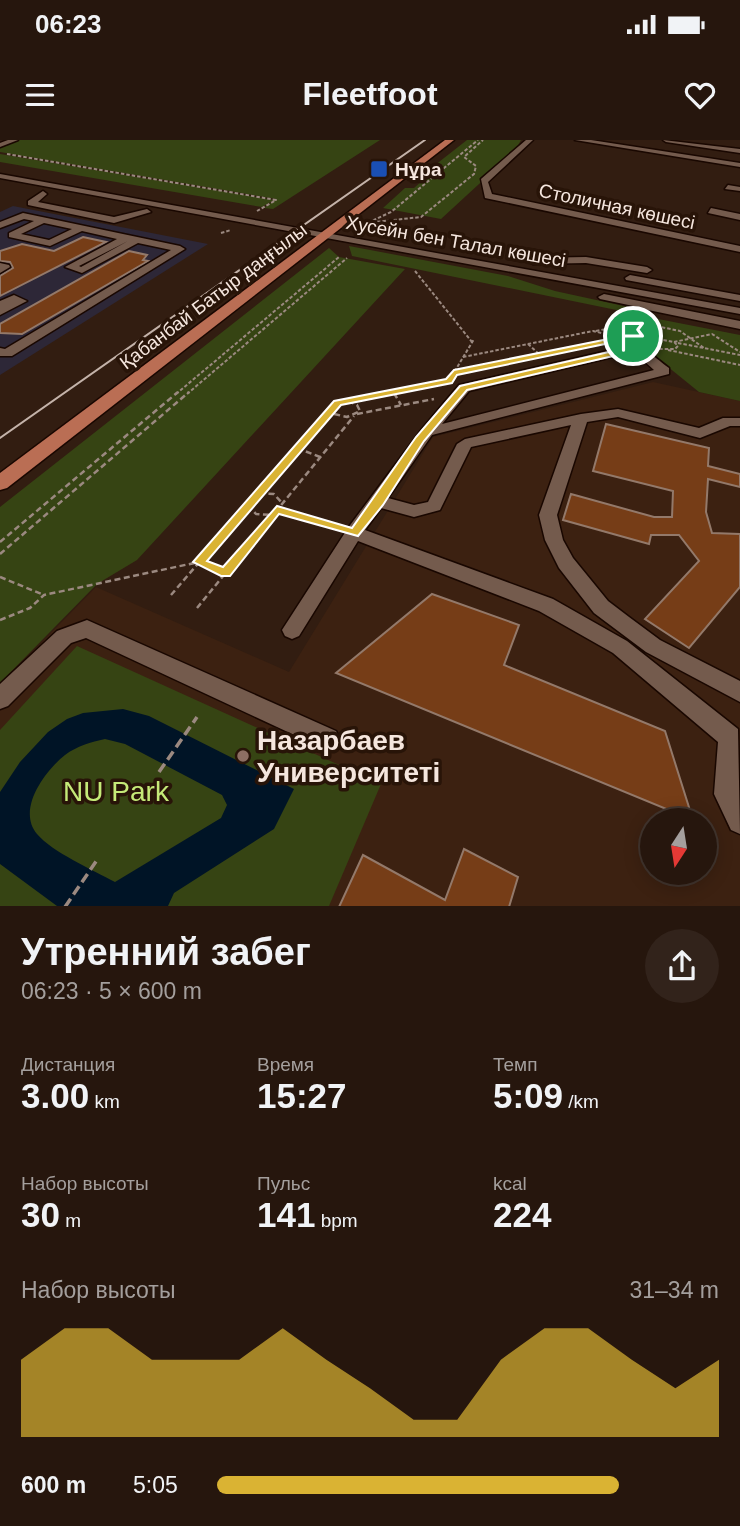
<!DOCTYPE html>
<html lang="ru">
<meta charset="utf-8">
<style>
:root{--surface:#26160d;--page:#32231b;--text:#f1f3f6;--muted:#a49f9d;--line:#42352e;--accent:#dab333}
body{margin:0;font-family:Helvetica,sans-serif;background:var(--page);color:var(--text);height:100vh;display:flex;flex-direction:column;font-size:26px;white-space:nowrap}
*{box-sizing:border-box;margin:0}
p{font-size:23px;color:var(--muted)}
.icon{flex:none;width:38px;height:38px;fill:none;stroke:currentColor;stroke-width:2;stroke-linecap:round;stroke-linejoin:round}
.map{position:relative;height:766px;overflow:hidden}
.panel{display:flex;flex-direction:column;background:var(--surface);flex:1}
.panel>*{flex:none}
.needle{width:46px;rotate:192deg}
.tools{position:absolute;left:640px;top:668px;display:grid;gap:14px}
.tools a{display:grid;place-items:center;width:77px;height:77px;border-radius:50%;background:var(--surface);box-shadow:0 4px 18px #0003,0 0 0 2px var(--line);font-size:35px}
.pin{position:absolute;display:grid;place-items:center;width:60px;height:60px;color:#fff;margin:-30px;border:4px solid #fff;border-radius:50%;box-shadow:0 2px 7px #0007}
.round{display:grid;place-items:center;flex:none;width:74px;height:74px;border-radius:37px;background:var(--page)}
.head{display:flex;align-items:center;justify-content:space-between;height:119px;padding:0 21px}
h1{font-size:38px;font-weight:800;line-height:52px}
.figures{display:grid;grid-template-columns:repeat(3,1fr);gap:10px;height:119px;padding:7px 21px}
.figures div{display:grid;align-content:center}
.figures b{font-size:35px;font-weight:800}
.figures small{font-size:19px;font-weight:400}
.figures p{font-size:19px}
.chart{height:196px;padding:14px 21px}
.chart p{display:flex;justify-content:space-between}
.chart svg{width:100%;height:126px;margin-top:7px;fill:var(--accent);opacity:.7}
ul{padding:0 21px;list-style:none;font-size:23px}
li{display:grid;grid-template-columns:112px 84px 1fr;align-items:center;height:52px}
li i{height:18px;border-radius:9px;background:var(--accent)}
.status{display:flex;justify-content:space-between;align-items:center;height:49px;padding:0 35px;background:var(--surface);direction:ltr}
.status svg{height:19px;fill:currentColor}
header{display:flex;justify-content:space-between;align-items:center;height:91px;padding:0 21px;background:var(--surface);font-size:32px;font-weight:800}
.map>svg:first-child{display:block}
.built{fill:#3c2111;fill-rule:evenodd}
.medical{fill:#2d2737}
.green{fill:#364413}
.water{fill:#001426;fill-rule:evenodd}
.building{fill:#763d17;stroke:#93796a;stroke-width:2}
.lines{fill:none;stroke-linecap:round;stroke-linejoin:round}
.minor-casing{stroke:#190700;stroke-width:3}
.major-casing{stroke:#190700;stroke-width:3}
.path-far2{stroke:#9b8980;stroke-width:2;stroke-dasharray:3.5 2;stroke-linecap:butt}
.path-far1{stroke:#9b8980;stroke-width:2.5;stroke-dasharray:6 3.5;stroke-linecap:butt}
.path{stroke:#9b8980;stroke-width:3.5;stroke-dasharray:10 5;stroke-linecap:butt}
.minor{fill:#745b4d;fill-rule:evenodd}
.major{fill:#ba6e54;fill-rule:evenodd}
.tram{stroke:#c4b3aa;stroke-width:2}
.route{fill:#dab333;stroke:#fff;stroke-width:2;fill-rule:evenodd}
.transit-dot{fill:#1a4fb4;stroke:#281408;stroke-width:2.5}
.education-dot{fill:#8d6e63;stroke:#281408;stroke-width:2.5}
.labels{text-anchor:middle;stroke-width:7;stroke-linejoin:round;paint-order:stroke}
.far-poi-label{font-size:19px;font-weight:bold;fill:#f5e6de;stroke:#281408;text-anchor:start}
.far-street-label{font-size:19px;fill:#f5e6de;stroke:#281408}
.near-poi-label{font-size:28px;font-weight:bold;fill:#f5e6de;stroke:#281408;text-anchor:start}
.near-park-label{font-size:28px;fill:#c5ea78;stroke:#281408}
</style>
<div class="status"><b>06:23</b><svg viewBox="0 0 49 12"><path d="M0 12V9h3v3zM5 12V6h3v6zM10 12V3h3v9zM15 12V0h3v12zM26 1h20v11H26zM47 4h2v5h-2z"/></svg></div>
<header><svg class="icon" aria-label="menu" viewBox="0 0 24 24"><path d="M4 6h16M4 12h16M4 18h16"/></svg>Fleetfoot<svg class="icon" aria-label="heart" viewBox="0 0 24 24"><path d="M12 20l-8-8c-3-5 5-10 8-4 3-6 11-1 8 4z"/></svg></header>
<div class="map">
<svg width="740" height="767" viewBox="0 0 740 767">
<rect width="100%" height="100%" fill="#321d11"/>
<path class="built" d="M653 242 740 261V766L0 767V545L96 447 289 532 433 297ZM653 681H705V733H653Z"/>
<polygon class="medical" points="13,66 208,104 0,235 0,72"/>
<g class="green">
<polygon points="19,0 380,0 273,69 264,68 276,59 0,12 0,6"/>
<polygon points="467,0 521,0 515,11 441,79 383,68 405,48 414,48 430,34 437,33 430,29"/>
<polygon points="0,14 274,60 262,67 0,22"/>
<polygon points="349,106 508,136 555,151 633,168 631,173 352,116"/>
<polygon points="329,108 339,117 405,129 137,420 97,444 0,543 0,367"/>
<polygon points="648,177 740,195 740,261 699,252 641,205"/>
<polygon points="77,506 381,644 329,766 0,766 0,590"/>
</g>
<path class="water" d="M123 569 149 576 294 649 274 689 174 753 168 766H57L0 724V652L20 622 48 592 67 579 83 573ZM105 599 125 604 222 655 227 665 221 678 115 742C93 730 52 712 37 694 16 669 46 630 65 615 77 606 91 602 105 599Z"/>
<g class="building">
<polygon points="83,97 106,102 0,156 0,136 13,128 10,122 0,121 0,111 22,104 54,111"/>
<polygon points="129,111 147,115 143,120 148,121 22,194 0,193 0,184"/>
<polygon points="606,284 709,308 708,326 740,334 740,347 708,339 706,372 712,393 740,394 740,447 689,508 645,479 699,421 679,395 651,395 649,404 563,380 571,354 654,377 672,377 673,351 593,331"/>
<polygon points="432,454 519,485 504,525 665,591 693,680 336,533"/>
<polygon points="464,709 518,737 509,767 339,767 363,715 445,760"/>
</g>
<g class="lines">
<defs>
<g id="minor">
<polygon points="8,0 18,0 0,7 0,3"/>
<polygon points="526,0 533,0 488,42 492,54 740,106 740,112 485,58 481,39"/>
<polygon points="575,0 591,0 740,23 740,27"/>
<polygon points="663,0 740,9 740,13 666,2"/>
<polygon points="0,34 740,168 740,174 0,38"/>
<polygon points="728,45 740,47 740,51 725,49"/>
<polygon points="43,51 47,54 38,62 114,77 147,69 151,72 114,83 28,65 28,61"/>
<polygon points="711,68 740,74 740,80 708,73"/>
<path d="M23 73 180 106 185 109 12 216H0V208L5 209 171 110 138 103 82 133 65 127 117 99 82 91 50 106 9 97V93L34 81 24 79 0 88V82ZM44 83 72 89 49 100 21 94ZM128 101 81 127 79 126Z"/>
<polygon points="586,117 647,127 652,130 647,133 586,123 533,124 528,121 533,118"/>
<polygon points="0,123 9,125 10,127 0,133"/>
<polygon points="630,135 740,155 740,161 626,140 625,138"/>
<path d="M604 154 740 181V189L648 170C636 206 640 205 669 228V234L432 295 388 358 414 365 428 362 457 304 465 299 581 274 618 269 699 288 723 278H740V286H730L700 298 618 277 587 282 557 375 563 400 573 418 608 461 629 477 660 500 740 541V562L646 512 594 473 559 428 545 400 539 375 571 285 471 307 440 370 414 377 381 368 365 390 553 459 627 501 738 589 740 694 731 690 714 654 718 602 613 513 539 471 358 401 299 496 292 499 285 496 282 490 348 388 422 289 459 245 629 206 627 196 638 167 600 159 598 157ZM634 212 654 230 442 284 469 251Z"/>
<polygon points="14,155 27,161 0,175 0,161"/>
<polygon points="87,480 336,591 340,599 336,607 328,610 320,607 86,498 71,503 8,566 0,569 0,544 57,491"/>
</g>
<polygon id="major" points="445,0 454,0 7,348 0,350 0,333"/>
</defs>
<use href="#minor" class="minor-casing"/>
<use href="#major" class="major-casing"/>
<g class="path-far2">
<polyline points="7,14 276,60 257,71"/>
<polyline points="426,34 440,31"/>
<polyline points="366,83 421,77 474,34 476,26 464,17 483,0"/>
<polyline points="363,85 391,72 478,0"/>
<polyline points="221,93 231,90"/>
<polyline points="415,131 472,202"/>
<polyline points="651,185 680,191 704,208"/>
<polyline points="596,191 620,186"/>
<polygon points="658,199 674,202 678,206 675,209 660,209 653,201"/>
<polyline points="674,202 712,194 740,212"/>
<polyline points="678,203 740,215"/>
<polyline points="528,204 540,215"/>
<polyline points="668,210 740,225"/>
<polyline points="463,217 593,191 618,197"/>
<polyline points="454,233 568,210"/>
<polyline points="449,241 474,199"/>
<polyline points="176,254 339,117"/>
<polyline points="187,254 347,118"/>
<polyline points="383,254 449,241"/>
</g>
<g class="path-far1">
<polyline points="394,253 401,265"/>
<polyline points="348,261 391,252"/>
<polygon points="348,261 357,265 360,271 347,277 334,274 332,268"/>
<polyline points="357,274 434,259"/>
<polyline points="297,308 320,317"/>
<polyline points="259,353 274,354 282,363"/>
<polyline points="248,365 256,374 271,375"/>
<polyline points="277,370 337,388"/>
<polyline points="0,402 178,252"/>
<polyline points="0,414 189,252"/>
<polyline points="0,437 44,455"/>
<polyline points="171,455 332,268"/>
<polyline points="197,468 354,276"/>
<polyline points="0,480 30,468 44,455 199,422 225,433"/>
</g>
<g class="path">
<polyline points="159,632 197,577"/>
<polyline points="65,767 97,720"/>
</g>
<use href="#minor" class="minor"/>
<use href="#major" class="major"/>
<polyline class="tram" points="0,298 425,0"/>
</g>
<path class="route" d="M633 194 637 196 639 210 467 250 424 301 383 365 358 396 279 374 230 436H221L193 422 334 261 446 239 454 230ZM629 199 631 207 460 246 416 297 352 388 277 366 223 427 207 421 341 265 452 243 457 235Z"/>
<rect class="transit-dot" x="370" y="20" width="18" height="18" rx="3.5"/>
<circle class="education-dot" cx="243" cy="616" r="7"/>
<g class="labels">
<g class="far-poi-label">
<text x="395" y="36">Нұра</text>
</g>
<g class="far-street-label">
<text transform="translate(617 66) rotate(12)" y="7">Столичная көшесі</text>
<text transform="translate(456 101) rotate(10)" y="7">Хусейн бен Талал көшесі</text>
<text transform="translate(213 156) rotate(-37)" y="7">Қабанбай Батыр даңғылы</text>
</g>
<g class="near-poi-label">
<text x="257" y="610">Назарбаев<tspan x="257" dy="32">Университеті</tspan></text>
</g>
<g class="near-park-label">
<text x="116" y="661">NU Park</text>
</g>
</g>
</svg>
<div class="tools">
<a><svg class="needle" viewBox="-14 -14 28 28"><path d="M0-13l5 13h-10z" fill="#e53935"/><path d="M0 13l5-13h-10z" fill="#a49f9d"/></svg></a>
</div>
<div class="pin" style="left:633px;top:196px;background:#1e9e55"><svg class="icon" aria-label="arrive" viewBox="0 0 24 24"><path d="M6 21V4h12l-3 4 3 4H6"/></svg></div>
</div>
<section class="panel">
<div class="head"><div><h1>Утренний забег</h1><p>06:23 · 5 × 600 m</p></div><a class="round"><svg class="icon" aria-label="share" viewBox="0 0 24 24"><path d="M12 15V3M7 8l5-5 5 5M5 13v7h14v-7"/></svg></a></div>
<div class="figures">
<div><p>Дистанция</p><b>3.00<small> km</small></b></div>
<div><p>Время</p><b>15:27</b></div>
<div><p>Темп</p><b>5:09<small> /km</small></b></div>
</div>
<div class="figures">
<div><p>Набор высоты</p><b>30<small> m</small></b></div>
<div><p>Пульс</p><b>141<small> bpm</small></b></div>
<div><p>kcal</p><b>224</b></div>
</div>
<div class="chart"><p><span>Набор высоты</span>31–34 m</p>
<svg viewBox="0 0 160 44" preserveAspectRatio="none"><path d="M0 44V17L10 6L20 6L30 17L40 17L50 17L60 6L70 17L80 27L90 38L100 38L110 17L120 6L130 6L140 17L150 27L160 17V44z"/></svg>
</div>
<ul>
<li><b>600 m</b>5:05<i style="width:80%"></i></li>
</ul>
</section>
